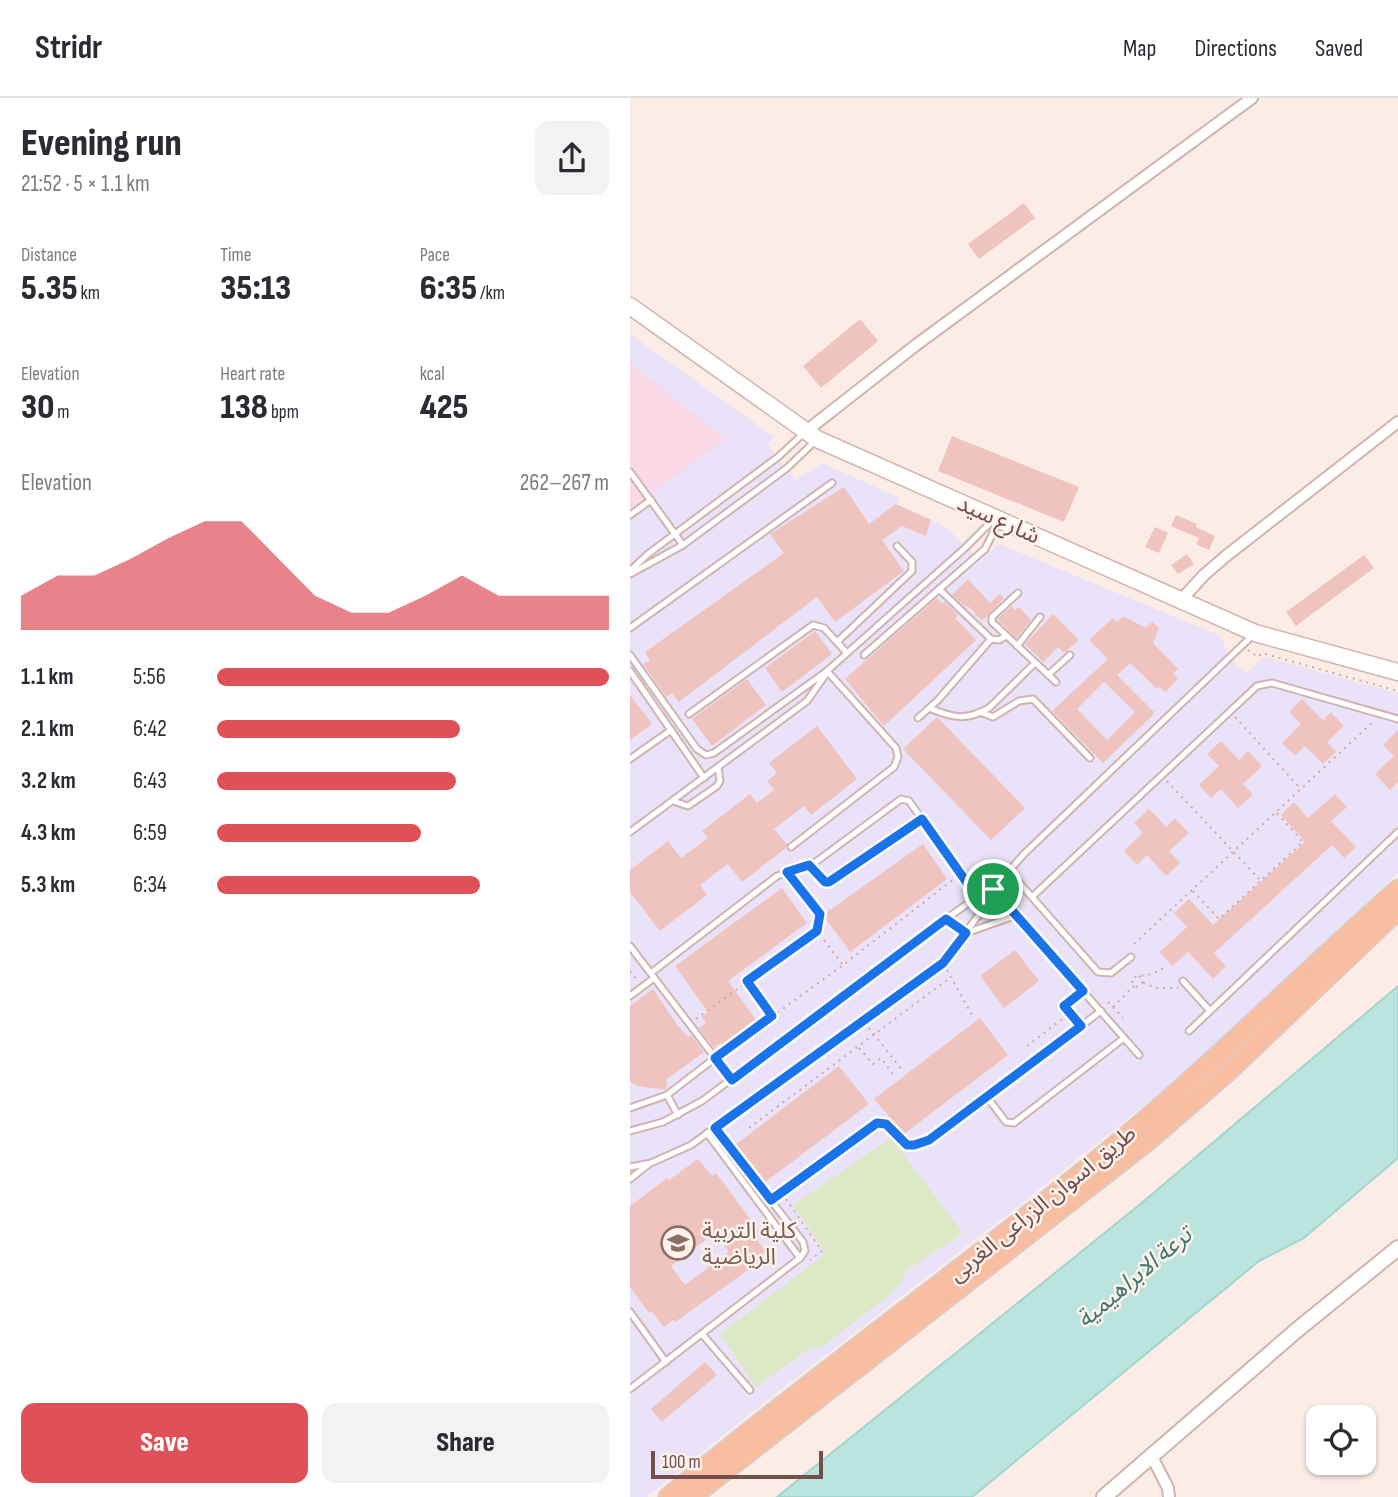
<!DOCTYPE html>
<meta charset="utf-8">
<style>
:root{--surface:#fff;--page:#f2f2f3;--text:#2b2b33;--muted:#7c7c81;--line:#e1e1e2;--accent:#e05059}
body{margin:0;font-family:"Sofia Sans Condensed","Noto Sans Arabic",sans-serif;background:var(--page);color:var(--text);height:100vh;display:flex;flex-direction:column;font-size:26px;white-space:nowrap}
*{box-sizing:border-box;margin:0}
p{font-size:23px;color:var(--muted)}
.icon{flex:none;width:38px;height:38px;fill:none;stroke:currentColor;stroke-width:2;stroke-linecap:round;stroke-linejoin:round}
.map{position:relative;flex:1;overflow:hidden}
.side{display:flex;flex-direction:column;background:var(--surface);width:630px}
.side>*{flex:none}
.controls{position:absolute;left:676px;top:1307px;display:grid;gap:14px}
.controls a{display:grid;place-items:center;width:70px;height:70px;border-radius:14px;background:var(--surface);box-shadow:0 2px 5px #0004;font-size:35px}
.scale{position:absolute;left:21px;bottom:18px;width:172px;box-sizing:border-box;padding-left:7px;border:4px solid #734e4b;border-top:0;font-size:19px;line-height:24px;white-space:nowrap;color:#734e4b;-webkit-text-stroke:5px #fef2ec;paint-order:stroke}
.pin{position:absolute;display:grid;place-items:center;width:60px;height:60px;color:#fff;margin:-30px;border:4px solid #fff;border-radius:50%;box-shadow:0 2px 7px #0007}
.round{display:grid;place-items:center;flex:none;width:74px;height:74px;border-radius:14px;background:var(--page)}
.head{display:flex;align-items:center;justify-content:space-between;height:119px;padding:0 21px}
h1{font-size:38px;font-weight:800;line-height:52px}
.stats{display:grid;grid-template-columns:repeat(3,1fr);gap:10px;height:119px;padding:7px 21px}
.stats div{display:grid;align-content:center}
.stats b{font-size:35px;font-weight:800}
.stats small{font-size:19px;font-weight:400}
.stats p{font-size:19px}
.chart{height:196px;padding:14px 21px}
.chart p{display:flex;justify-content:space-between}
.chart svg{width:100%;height:126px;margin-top:7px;fill:var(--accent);opacity:.7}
.action{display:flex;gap:14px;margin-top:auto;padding:14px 21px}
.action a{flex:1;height:80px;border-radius:14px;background:var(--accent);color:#fff;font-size:28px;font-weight:800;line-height:80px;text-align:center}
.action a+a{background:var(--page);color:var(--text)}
ul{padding:0 21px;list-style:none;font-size:23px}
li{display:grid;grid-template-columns:112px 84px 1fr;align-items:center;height:52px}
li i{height:18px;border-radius:9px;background:var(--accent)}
header{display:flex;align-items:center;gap:42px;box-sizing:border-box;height:98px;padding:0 35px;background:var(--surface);border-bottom:2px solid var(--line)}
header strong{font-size:33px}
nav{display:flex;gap:38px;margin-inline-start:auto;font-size:24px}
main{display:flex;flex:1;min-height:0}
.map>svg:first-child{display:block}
.education{fill:#eae2f8}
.medical{fill:#f9d9e6}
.green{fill:#dde8c4}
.water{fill:#bbe4de;stroke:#a1d5cf;stroke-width:2}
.building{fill:#f0c4be;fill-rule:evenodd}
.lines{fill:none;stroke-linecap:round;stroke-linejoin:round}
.service-casing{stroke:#cfb4af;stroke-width:9}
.minor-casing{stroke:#cfb4af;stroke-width:14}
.tertiary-casing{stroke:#cfb4af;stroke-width:18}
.secondary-casing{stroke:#d4b4af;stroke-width:19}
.primary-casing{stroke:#d8cdcd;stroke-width:21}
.path{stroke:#d4a7a1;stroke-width:2;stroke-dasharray:2 5;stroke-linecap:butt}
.service{stroke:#fff;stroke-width:5}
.minor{stroke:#fff;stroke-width:10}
.tertiary{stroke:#fff;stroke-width:14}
.secondary{stroke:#fff;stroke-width:16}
.primary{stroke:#f7bea1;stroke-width:18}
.route-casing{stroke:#fff;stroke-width:14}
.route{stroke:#1a73e8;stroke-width:9}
.labels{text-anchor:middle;stroke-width:5;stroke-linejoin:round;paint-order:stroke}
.street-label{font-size:23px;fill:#734e4b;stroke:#fef2ec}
.education-label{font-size:23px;fill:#785e54;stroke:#fef2ec;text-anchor:start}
.water-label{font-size:24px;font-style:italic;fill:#407871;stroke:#fef2ec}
</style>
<header>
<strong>Stridr</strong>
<nav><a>Map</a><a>Directions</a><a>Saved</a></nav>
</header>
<main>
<section class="side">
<div class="head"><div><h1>Evening run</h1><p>21:52 · 5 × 1.1 km</p></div><a class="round"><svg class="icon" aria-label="share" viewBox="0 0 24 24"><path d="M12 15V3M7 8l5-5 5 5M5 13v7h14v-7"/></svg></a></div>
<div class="stats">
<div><p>Distance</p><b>5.35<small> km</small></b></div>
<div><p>Time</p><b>35:13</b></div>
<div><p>Pace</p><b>6:35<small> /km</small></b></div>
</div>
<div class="stats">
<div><p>Elevation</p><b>30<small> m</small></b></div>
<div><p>Heart rate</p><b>138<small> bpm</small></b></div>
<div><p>kcal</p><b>425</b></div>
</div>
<div class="chart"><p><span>Elevation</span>262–267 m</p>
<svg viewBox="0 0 160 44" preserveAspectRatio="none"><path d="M0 44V32L10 25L20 25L30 19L40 12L50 6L60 6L70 19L80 32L90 38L100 38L110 32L120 25L130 32L140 32L150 32L160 32V44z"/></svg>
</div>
<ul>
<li><b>1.1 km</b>5:56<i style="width:100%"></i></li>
<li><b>2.1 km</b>6:42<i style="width:62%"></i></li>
<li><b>3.2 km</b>6:43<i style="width:61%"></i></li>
<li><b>4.3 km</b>6:59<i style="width:52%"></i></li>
<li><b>5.3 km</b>6:34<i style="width:67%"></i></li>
</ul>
<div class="action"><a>Save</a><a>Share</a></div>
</section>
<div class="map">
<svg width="768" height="1399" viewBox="0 0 768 1399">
<rect width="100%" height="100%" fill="#fbede5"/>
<polygon class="education" points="0,236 144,339 138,346 166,382 192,365 270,400 267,407 316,429 350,462 369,446 591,538 599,560 616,576 634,559 768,595 768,775 574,957 530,995 386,1110 127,1310 17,1399 0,1399"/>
<polygon class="medical" points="0,265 96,341 0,411"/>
<polygon class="green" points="261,1040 333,1135 274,1174 272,1185 257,1199 190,1250 181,1249 126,1289 90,1236 194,1157 193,1151 163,1107"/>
<polygon class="water" points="768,888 768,1060 674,1140 629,1163 342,1399 147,1399 508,1108"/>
<g class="building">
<polygon points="394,105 405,120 349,161 338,146"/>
<polygon points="230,221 248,243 191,290 173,268"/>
<polygon points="322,338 449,389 434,424 308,373"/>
<polygon points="214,389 239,426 266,406 301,422 296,438 272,428 252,442 274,473 205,524 187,499 49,604 42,595 36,599 13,566 20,562 15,554 154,455 140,436"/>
<polygon points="546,417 567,426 566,429 585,438 579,452 566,446 569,440 541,428"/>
<polygon points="525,429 538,435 529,455 515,449"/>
<polygon points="557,456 564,466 548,476 541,467"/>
<polygon points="734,457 744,470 666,528 656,514"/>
<polygon points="338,481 360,505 370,496 374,500 352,523 338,508 336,509 322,497"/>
<polygon points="307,500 312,506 315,504 328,517 325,520 346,542 254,628 215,581"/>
<polygon points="382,508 385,512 389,509 401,522 386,540 367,521"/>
<polygon points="423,516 449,542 434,555 428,549 413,564 395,546"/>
<path d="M493 518 516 530 522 524 529 530 523 545 548 571 543 576 548 580 536 594 529 589 527 591 500 565 487 577 525 615 473 665 422 613 478 561 459 542 483 520 487 524ZM474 584 505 614 477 642 447 611Z"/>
<polygon points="185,533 202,556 152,594 135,570"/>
<polygon points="117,581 136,607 82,648 62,621"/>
<polygon points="0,597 22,626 0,642"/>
<polygon points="672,601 693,622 701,614 714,628 697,644 706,654 693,666 675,648 665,658 652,645 671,626 659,614"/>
<polygon points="307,619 395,710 361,742 273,651"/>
<polygon points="187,628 227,681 181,717 174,708 144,731 157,746 156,750 112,784 98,766 70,787 77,797 30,833 0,794 0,772 38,743 51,760 78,740 72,733 120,696 127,705 144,692 137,683 147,675 139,665"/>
<polygon points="768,632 768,684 760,692 745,676 764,658 753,647"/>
<polygon points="591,643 609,662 618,653 632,668 613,686 623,696 608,710 591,691 581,700 569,687 589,668 577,656"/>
<polygon points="705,696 717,709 701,723 726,749 714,760 702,747 584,855 596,868 583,881 558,854 542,868 530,854 557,829 544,815 559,801 583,827 675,744 651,717 664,704 678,720"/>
<polygon points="519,711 536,729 545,720 559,735 539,753 550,765 536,778 517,757 507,767 494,753 513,735 504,725"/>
<polygon points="293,746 317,781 220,854 193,817"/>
<polygon points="152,790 177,825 98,883 130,927 96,951 91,945 84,950 69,930 76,925 72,919 78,914 45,868"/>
<polygon points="385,852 409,883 374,910 350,878"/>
<polygon points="23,891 48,928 58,939 61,937 74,954 37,981 36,992 8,988 0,984 0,908"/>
<polygon points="350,920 378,957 274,1036 244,1001"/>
<polygon points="209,968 239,1006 134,1085 105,1047"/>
<path d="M68 1061 82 1078 86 1075 130 1134 125 1138 136 1154 130 1158 132 1162 45 1224 43 1222 34 1229 21 1213 19 1215 0 1189V1108L37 1080 39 1082ZM85 1135 99 1154 55 1187 41 1168Z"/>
<polygon points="75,1264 87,1277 32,1324 21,1311"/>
</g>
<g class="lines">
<defs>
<g id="service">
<polyline points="0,374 53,447"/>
<polyline points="0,417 21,402"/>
<polyline points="0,473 18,456 148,359 173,336"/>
<polyline points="0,476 53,447 157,370 184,344"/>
<polyline points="309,491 361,541 369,542 376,538"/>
<polyline points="388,495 362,519 362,524 426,584"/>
<polyline points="0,530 202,385"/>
<polyline points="207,544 282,473 282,464 267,448"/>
<polyline points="387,548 410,519"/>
<polyline points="0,557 67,651 76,657 84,655 197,573 336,449 362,423"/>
<polyline points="234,557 355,451 368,425"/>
<polyline points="0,573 74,680"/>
<polyline points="418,577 440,557"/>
<path d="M299 610C323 620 336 623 359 610L405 565"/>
<polyline points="350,614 363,619 389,603 403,601 460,660"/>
<polyline points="59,616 183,527 194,530 217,555"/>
<polyline points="288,620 308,602 361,541"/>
<polyline points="0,661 41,632"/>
<polyline points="43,703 58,708 87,688 90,683 88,669"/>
<polyline points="0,734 177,603 196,576"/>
<polyline points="161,749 264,669 268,659 266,650 197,573"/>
<polyline points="179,767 195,784 199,784 292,721"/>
<polyline points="379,773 468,874 481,875 501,859"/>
<polyline points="363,791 509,957"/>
<polyline points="402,799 627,588 642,585 768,621"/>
<polyline points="316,821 336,835 387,817"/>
<polyline points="0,848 102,982"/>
<polyline points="21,875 147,778 183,766 271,701 279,703 347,799"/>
<polyline points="553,883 580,913"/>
<polyline points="0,898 24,880"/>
<polyline points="559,933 768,734"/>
<polyline points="37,997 48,1017"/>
<polyline points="357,999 376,1024 384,1025 494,940"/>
<polyline points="0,1010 37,997 85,960"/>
<polyline points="0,1033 33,1024 72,1003 316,821 351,796 363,791"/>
<polyline points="77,1035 170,1160"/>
<polyline points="0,1069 21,1065 61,1047 313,865 359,803 363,791 394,756 623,537"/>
<polyline points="0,1081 19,1066"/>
<polyline points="141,1102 244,1026 256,1025 277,1047 289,1046 299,1042 471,913"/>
<polyline points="0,1214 36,1264"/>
<polyline points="72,1236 120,1292"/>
<polyline points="0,1291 170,1160 175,1153 173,1144 85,1030"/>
</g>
<g id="minor">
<polyline points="175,334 286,247 622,0"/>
<polyline points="552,501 574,477 596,458 768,324"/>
<polyline points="522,1359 538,1390 539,1399"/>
</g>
<polyline id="tertiary" points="474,1399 667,1232 768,1150"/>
<polyline id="secondary" points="0,208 187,341 625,535 768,574"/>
<g id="primary">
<path d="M38 1399C176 1284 323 1179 462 1066 569 980 665 882 768 791"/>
<polyline points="62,1399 517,1044 599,973 768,812"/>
</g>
</defs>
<use href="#service" class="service-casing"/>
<use href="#minor" class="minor-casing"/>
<use href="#tertiary" class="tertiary-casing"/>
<use href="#secondary" class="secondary-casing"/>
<use href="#primary" class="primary-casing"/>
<g class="path">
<polyline points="618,552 628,559 632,555 768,593"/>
<polyline points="605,619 670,690"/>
<polyline points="537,683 629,781"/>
<polyline points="164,783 189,816 187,833 213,867"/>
<polyline points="563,793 589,821 673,744 647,715"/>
<polyline points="504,846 744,623"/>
<polyline points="317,872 342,917"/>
<polyline points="0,873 7,882"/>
<polyline points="509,878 513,884 506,889 502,883 504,879 522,876 534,870"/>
<polyline points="117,883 142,917"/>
<polyline points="513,885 527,890 548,890"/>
<polyline points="478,904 493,920"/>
<polyline points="483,909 504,888"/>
<polyline points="66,921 187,833"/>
<polyline points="445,921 434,908 447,898"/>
<polyline points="239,930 272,972"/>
<polyline points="397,948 440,915"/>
<polyline points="229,950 243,966 251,960 265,979"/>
<polyline points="91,956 213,867 324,781"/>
<polyline points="119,1030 321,879"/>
<polyline points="156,1101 192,1153 180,1162"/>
</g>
<use href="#service" class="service"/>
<use href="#minor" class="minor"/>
<use href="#tertiary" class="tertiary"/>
<use href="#secondary" class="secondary"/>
<use href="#primary" class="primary"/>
</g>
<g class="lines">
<defs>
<polygon id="route" points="292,721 347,799 363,791 453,893 434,908 451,928 299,1042 284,1047 277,1047 256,1026 247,1025 141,1102 85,1030 313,865 336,835 316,821 102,982 85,960 142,918 117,883 187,833 190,816 157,774 179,767 195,784 199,784"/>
</defs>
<use href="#route" class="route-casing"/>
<use href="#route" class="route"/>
</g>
<defs>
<symbol id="university-ring" viewBox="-11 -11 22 22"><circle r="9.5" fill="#fef2ec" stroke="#8d6e63" stroke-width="1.5"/><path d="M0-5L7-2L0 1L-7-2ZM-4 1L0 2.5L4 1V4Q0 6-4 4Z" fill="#8d6e63"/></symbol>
</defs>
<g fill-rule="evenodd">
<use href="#university-ring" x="29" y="1126" width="38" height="38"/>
</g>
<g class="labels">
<g class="street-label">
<text transform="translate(369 421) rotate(24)" y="8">شارع سيد</text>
<text transform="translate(412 1105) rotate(-39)" y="8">طريق اسوان الزراعى الغربى</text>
</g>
<g class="education-label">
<text x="72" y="1140">كلية التربية<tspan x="72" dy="26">الرياضية</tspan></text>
</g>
<g class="water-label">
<text transform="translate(504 1179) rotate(-40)" y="8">ترعة الابراهيمية</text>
</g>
</g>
</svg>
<div class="controls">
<a><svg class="icon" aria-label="locate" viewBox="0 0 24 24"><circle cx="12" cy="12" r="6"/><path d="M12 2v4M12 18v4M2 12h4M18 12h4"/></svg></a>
</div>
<div class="scale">100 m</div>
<div class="pin" style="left:363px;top:791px;background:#1e9e55"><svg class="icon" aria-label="arrive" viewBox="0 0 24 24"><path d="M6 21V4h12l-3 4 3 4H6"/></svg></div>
</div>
</main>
